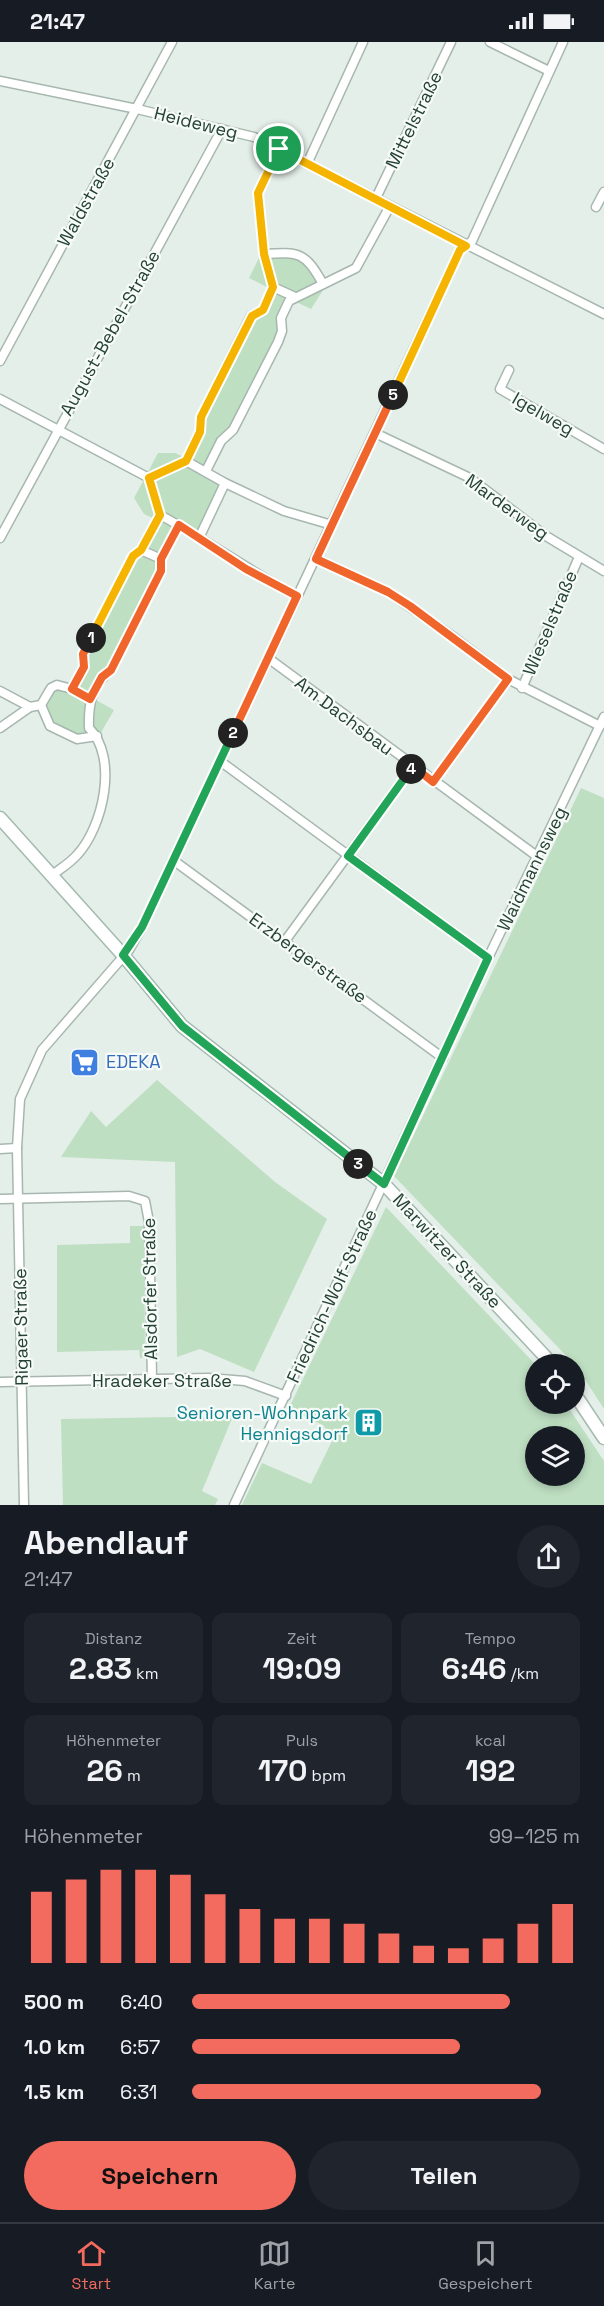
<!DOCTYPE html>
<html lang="de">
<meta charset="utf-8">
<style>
:root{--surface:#171b24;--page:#20242c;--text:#f1f3f6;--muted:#9ea1a6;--line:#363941;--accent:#f36b5f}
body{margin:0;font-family:"Space Grotesk",sans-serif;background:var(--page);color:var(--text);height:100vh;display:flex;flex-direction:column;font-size:22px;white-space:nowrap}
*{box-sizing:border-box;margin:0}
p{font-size:20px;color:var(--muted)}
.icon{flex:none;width:33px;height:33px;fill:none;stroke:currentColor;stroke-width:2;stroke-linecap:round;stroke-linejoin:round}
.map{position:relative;height:1463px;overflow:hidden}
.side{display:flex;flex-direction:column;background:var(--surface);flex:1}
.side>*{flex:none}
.fabs{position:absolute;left:525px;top:1312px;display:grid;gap:12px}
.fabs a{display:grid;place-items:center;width:60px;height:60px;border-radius:50%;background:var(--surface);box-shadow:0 3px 9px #0003;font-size:30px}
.pin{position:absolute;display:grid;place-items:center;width:51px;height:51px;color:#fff;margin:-26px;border:3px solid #fff;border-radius:50%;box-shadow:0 2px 6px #0007}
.km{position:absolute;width:30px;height:30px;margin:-15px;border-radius:50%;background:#222;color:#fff;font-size:16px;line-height:30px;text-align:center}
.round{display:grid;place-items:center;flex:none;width:63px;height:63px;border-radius:32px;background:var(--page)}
.headline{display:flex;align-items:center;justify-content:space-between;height:102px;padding:0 24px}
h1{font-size:33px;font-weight:700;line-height:45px}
.figures{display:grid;grid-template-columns:repeat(3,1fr);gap:9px;height:102px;padding:6px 24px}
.figures div{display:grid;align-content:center;border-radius:12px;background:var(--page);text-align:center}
.figures b{font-size:30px;font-weight:700}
.figures small{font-size:16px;font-weight:400}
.figures p{font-size:16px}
.chart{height:168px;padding:12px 24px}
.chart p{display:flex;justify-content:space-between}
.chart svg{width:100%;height:108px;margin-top:6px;stroke:var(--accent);stroke-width:6}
.action{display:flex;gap:12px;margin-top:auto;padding:12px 24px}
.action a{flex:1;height:69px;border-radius:36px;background:var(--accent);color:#111;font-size:24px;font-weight:700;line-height:69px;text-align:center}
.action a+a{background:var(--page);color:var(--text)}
ul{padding:0 24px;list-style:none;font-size:20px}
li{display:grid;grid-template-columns:96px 72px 1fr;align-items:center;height:45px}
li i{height:15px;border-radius:8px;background:var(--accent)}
.status{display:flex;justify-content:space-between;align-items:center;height:42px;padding:0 30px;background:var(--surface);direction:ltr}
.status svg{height:16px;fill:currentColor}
.tab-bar{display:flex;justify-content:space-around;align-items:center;height:84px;border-top:2px solid var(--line);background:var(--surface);font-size:16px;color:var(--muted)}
.tab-bar a{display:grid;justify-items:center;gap:3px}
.tab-bar .active{color:var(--accent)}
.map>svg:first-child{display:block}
.green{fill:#bedfc2;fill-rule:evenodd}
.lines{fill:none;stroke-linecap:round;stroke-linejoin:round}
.street-casing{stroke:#a7b7af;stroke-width:11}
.secondary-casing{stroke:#a3baaf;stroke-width:15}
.street{stroke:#fff;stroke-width:8}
.secondary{stroke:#fff;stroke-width:12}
.split-1-casing{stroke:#fff;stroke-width:12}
.split-2-casing{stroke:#fff;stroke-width:12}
.split-3-casing{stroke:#fff;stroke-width:12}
.split-4-casing{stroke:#fff;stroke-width:12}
.split-5-casing{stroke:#fff;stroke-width:12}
.split-6-casing{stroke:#fff;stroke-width:12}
.split-1{stroke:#f5b400;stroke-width:8}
.split-2{stroke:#f0652b;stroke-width:8}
.split-3{stroke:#22a559;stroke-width:8}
.split-4{stroke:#22a559;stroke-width:8}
.split-5{stroke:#f0652b;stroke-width:8}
.split-6{stroke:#f5b400;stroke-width:8}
.labels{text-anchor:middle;stroke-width:4.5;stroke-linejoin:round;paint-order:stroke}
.street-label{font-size:18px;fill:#244134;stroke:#f6fbf8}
.shop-label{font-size:18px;fill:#366cbe;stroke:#f6fbf8;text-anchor:start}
.culture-label{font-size:18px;fill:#0d838f;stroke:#f6fbf8;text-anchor:end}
</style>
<div class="status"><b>21:47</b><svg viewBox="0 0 49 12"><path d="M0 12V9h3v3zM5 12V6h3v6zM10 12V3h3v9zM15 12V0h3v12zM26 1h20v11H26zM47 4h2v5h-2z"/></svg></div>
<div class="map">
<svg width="604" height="1463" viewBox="0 0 604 1463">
<rect width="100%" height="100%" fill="#e5efe9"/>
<g class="green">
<path d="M264 206C300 206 309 210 327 242L311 267 294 259 284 276 286 290 210 429 230 440 201 500 180 490 94 657 114 668 96 699C64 701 52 694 36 667L49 644 58 639 70 645 80 626 78 613 128 512 137 507 153 476 144 472 134 456 158 411H175L184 415 198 386 199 374 260 266 269 246 249 236Z"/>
<polygon points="581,746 604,756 604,1367 577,1325 394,1134"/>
<polygon points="157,1038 275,1140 327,1177 254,1330 200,1307 177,1315 175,1120 61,1115 91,1069 106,1085"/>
<path d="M386 1165 536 1323V1362H566L604 1419V1463H242L262 1421 311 1442 333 1397 323 1383 288 1368ZM536 1395H574V1434H536Z"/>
<polygon points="130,1184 144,1184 145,1316 140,1316 139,1308 57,1310 57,1203 130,1201"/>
<polygon points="233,1374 202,1449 218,1457 215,1463 63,1463 61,1377"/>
</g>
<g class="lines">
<defs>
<g id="street">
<polyline points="490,0 549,29"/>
<polyline points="0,39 137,67 254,95 604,272"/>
<polyline points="307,122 363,0"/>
<polyline points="376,156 451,0"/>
<polyline points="596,165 604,150"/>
<path d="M264 212C300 210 305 210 323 242"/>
<polyline points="273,245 295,255"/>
<polyline points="0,319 172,0"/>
<polyline points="509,328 500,347 604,407"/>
<polyline points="0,357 149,436"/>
<polyline points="375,391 470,436 546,494 604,529"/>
<polyline points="186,419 200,390 201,375 251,274 263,268 273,245 264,212 258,151 279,107"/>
<polyline points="206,429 221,399 233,388 278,300 282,289 281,276 289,259 356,226 390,164"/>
<polyline points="149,436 186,419 225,441 284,469 332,483"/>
<path d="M149 436 160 473C207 498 250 530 297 554"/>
<polyline points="200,494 225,441"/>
<polyline points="0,496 222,87"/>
<polyline points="141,508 161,517"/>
<polyline points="317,517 388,550 455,596 508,637 600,684"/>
<polyline points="268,616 538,815"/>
<polyline points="522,646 579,515"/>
<polyline points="72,647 90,657"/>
<polyline points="0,649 30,665 41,663 51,646 57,643 72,647 84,625 83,612 133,514 141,508 160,473"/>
<polyline points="41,663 50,684 77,697 97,694"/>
<polyline points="0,686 30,665"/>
<polyline points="220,719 488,916"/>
<polyline points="433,740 508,637"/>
<polyline points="173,818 443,1016"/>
<path d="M51 834C60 827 70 821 77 813 103 785 119 716 89 686 88 663 92 642 111 628L161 529V517L179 483"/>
<polyline points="285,899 413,724"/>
<polyline points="0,1107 17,1106"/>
<polyline points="0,1157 129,1154 145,1159 149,1180 152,1337"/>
<polyline points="0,1340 209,1336 245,1339 286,1354"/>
<polyline points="24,1463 17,1106 20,1057 42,1008 129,908 142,885 460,208 472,199 563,0"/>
<polyline points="234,1463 488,916 604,675"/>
</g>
<g id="secondary">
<polyline points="0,776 123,913 182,984 384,1142 553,1323"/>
<polyline points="574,1351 604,1396"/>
</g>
</defs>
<use href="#street" class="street-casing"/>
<use href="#secondary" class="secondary-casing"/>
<use href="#street" class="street"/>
<use href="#secondary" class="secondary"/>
</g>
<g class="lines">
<defs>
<polyline id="split-1" points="91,596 133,514 141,508 160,473 149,436 186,419 200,390 201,375 252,274 263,268 273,245 264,212 258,151 279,107"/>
<polyline id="split-2" points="91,596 83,612 84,625 72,647 90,657 102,635 111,628 161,529 161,517 179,483 246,527 297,554 233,691"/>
<polyline id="split-3" points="233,691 142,885 123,913 182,984 358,1122"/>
<polyline id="split-4" points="358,1122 384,1142 488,916 348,814 411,727"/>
<polyline id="split-5" points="393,353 316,517 388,550 410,564 508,637 433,740 413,724 411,727"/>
<polyline id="split-6" points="279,107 466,204 460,208 393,353"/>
</defs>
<use href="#split-1" class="split-1-casing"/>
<use href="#split-2" class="split-2-casing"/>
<use href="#split-3" class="split-3-casing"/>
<use href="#split-4" class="split-4-casing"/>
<use href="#split-5" class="split-5-casing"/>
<use href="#split-6" class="split-6-casing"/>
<use href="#split-1" class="split-1"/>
<use href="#split-2" class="split-2"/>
<use href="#split-3" class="split-3"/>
<use href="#split-4" class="split-4"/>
<use href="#split-5" class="split-5"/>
<use href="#split-6" class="split-6"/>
</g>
<defs>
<symbol id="supermarket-square" viewBox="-11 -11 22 22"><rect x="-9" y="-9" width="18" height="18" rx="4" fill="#3f7fe0" stroke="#f6fbf8"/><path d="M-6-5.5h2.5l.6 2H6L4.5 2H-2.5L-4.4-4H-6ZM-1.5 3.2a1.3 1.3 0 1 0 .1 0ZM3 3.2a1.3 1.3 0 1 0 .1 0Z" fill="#fff"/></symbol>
<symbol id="building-square" viewBox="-11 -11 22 22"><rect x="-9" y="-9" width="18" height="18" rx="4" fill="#0f9aa8" stroke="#f6fbf8"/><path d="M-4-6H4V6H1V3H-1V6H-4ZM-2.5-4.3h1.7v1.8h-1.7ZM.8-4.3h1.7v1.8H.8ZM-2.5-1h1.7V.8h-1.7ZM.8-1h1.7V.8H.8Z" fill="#fff"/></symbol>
</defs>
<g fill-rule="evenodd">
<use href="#supermarket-square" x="68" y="1004" width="33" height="33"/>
<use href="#building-square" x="352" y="1364" width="33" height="33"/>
</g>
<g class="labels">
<g class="street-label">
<text transform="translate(414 78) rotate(-64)" y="6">Mittelstraße</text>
<text transform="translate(196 81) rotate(14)" y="6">Heideweg</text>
<text transform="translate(86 160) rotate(-61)" y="6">Waldstraße</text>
<text transform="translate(110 291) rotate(-61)" y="6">August-Bebel-Straße</text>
<text transform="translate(543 372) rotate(30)" y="6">Igelweg</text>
<text transform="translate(507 465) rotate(36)" y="6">Marderweg</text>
<text transform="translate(550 581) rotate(-67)" y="6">Wieselstraße</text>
<text transform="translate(344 674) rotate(37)" y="6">Am Dachsbau</text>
<text transform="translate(532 827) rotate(-64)" y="6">Waidmannsweg</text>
<text transform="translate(308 916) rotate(36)" y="6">Erzbergerstraße</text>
<text transform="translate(447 1209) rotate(47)" y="6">Marwitzer Straße</text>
<text transform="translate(150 1247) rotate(-91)" y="6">Alsdorfer Straße</text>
<text transform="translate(332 1254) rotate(-65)" y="6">Friedrich-Wolf-Straße</text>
<text transform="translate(21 1285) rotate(-91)" y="6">Rigaer Straße</text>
<text x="162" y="1345">Hradeker Straße</text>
</g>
<g class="shop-label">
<text x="106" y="1026">EDEKA</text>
</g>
<g class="culture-label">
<text x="348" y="1377">Senioren-Wohnpark<tspan x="348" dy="21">Hennigsdorf</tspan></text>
</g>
</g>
</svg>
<div class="fabs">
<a><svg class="icon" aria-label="locate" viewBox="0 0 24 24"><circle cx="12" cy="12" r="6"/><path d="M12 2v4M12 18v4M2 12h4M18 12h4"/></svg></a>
<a><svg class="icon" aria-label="layers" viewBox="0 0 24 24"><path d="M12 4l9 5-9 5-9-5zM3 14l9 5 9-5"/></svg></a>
</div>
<div class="pin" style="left:279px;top:107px;background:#1e9e55"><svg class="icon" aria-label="arrive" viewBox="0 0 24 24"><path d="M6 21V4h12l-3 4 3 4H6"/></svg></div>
<b class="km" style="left:91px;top:596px">1</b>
<b class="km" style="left:233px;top:691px">2</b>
<b class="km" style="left:358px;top:1122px">3</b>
<b class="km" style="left:411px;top:727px">4</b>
<b class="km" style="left:393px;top:353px">5</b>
</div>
<section class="side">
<div class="headline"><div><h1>Abendlauf</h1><p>21:47</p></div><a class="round"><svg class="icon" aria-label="share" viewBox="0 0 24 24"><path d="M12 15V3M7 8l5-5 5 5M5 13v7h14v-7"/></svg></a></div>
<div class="figures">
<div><p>Distanz</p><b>2.83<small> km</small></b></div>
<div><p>Zeit</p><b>19:09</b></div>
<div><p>Tempo</p><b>6:46<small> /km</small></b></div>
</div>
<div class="figures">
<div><p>Höhenmeter</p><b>26<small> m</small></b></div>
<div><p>Puls</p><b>170<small> bpm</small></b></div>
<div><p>kcal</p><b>192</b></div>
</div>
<div class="chart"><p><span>Höhenmeter</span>99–125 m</p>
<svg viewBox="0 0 160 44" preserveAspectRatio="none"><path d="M5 44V15M15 44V10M25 44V6M35 44V6M45 44V8M55 44V16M65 44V22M75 44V26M85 44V26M95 44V28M105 44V32M115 44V37M125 44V38M135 44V34M145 44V28M155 44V20"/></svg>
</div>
<ul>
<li><b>500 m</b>6:40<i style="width:82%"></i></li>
<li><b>1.0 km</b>6:57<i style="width:69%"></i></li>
<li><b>1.5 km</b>6:31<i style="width:90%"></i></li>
</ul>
<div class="action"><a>Speichern</a><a>Teilen</a></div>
</section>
<nav class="tab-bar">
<a class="active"><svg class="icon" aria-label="home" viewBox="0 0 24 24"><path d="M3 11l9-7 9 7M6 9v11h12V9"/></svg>Start</a>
<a><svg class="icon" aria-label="map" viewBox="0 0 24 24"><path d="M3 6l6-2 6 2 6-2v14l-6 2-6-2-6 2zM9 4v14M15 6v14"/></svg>Karte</a>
<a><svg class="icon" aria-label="saved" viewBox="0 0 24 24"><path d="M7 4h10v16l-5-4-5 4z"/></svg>Gespeichert</a>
</nav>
